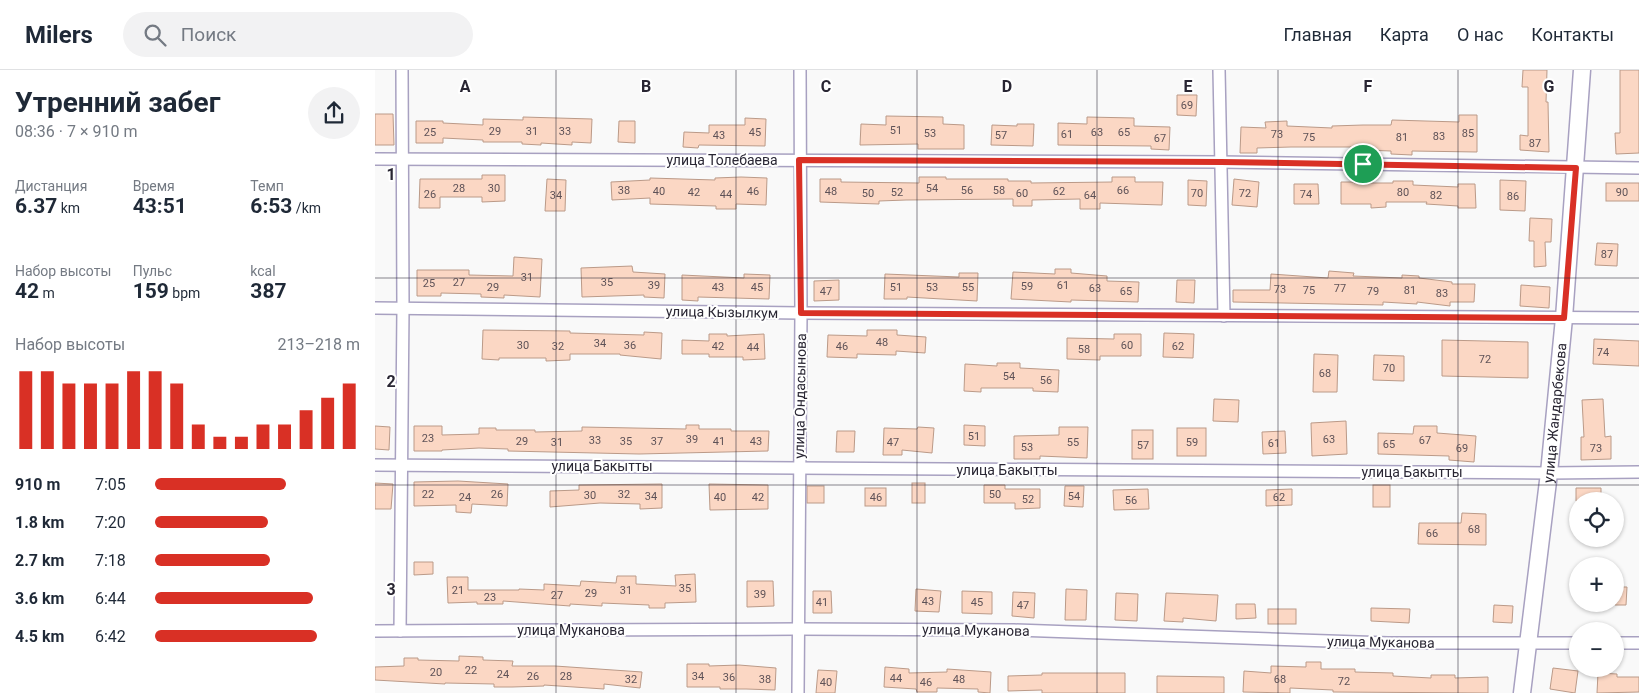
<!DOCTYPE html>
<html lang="ru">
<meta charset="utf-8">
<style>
:root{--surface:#fff;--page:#f2f2f3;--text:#1f2937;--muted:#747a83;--line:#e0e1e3;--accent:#d93025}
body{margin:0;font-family:Roboto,sans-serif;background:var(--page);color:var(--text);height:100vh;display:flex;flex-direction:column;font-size:19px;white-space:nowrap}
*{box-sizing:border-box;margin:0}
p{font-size:16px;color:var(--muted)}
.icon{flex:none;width:28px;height:28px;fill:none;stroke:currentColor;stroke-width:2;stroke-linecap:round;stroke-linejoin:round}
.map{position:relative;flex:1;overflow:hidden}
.panel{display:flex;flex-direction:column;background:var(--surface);width:375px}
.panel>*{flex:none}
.controls{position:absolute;left:1194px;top:422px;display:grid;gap:10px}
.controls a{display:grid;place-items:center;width:55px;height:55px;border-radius:50%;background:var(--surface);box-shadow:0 1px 4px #0004;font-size:25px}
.pin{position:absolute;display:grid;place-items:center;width:42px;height:42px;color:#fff;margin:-21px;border:2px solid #fff;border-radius:50%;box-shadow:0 1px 5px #0007}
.round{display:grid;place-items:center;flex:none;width:52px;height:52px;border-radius:26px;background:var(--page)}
.overview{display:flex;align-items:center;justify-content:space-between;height:85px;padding:0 15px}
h1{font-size:28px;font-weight:700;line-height:38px}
.figures{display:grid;grid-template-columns:repeat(3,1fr);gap:8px;height:85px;padding:5px 15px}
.figures div{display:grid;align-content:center}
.figures b{font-size:21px;font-weight:700}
.figures small{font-size:14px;font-weight:400}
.figures p{font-size:14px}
.chart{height:140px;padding:10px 15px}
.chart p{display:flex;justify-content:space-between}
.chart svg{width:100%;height:90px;margin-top:5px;stroke:var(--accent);stroke-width:6}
ul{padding:0 15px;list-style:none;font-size:16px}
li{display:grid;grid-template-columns:80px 60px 1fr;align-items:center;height:38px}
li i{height:12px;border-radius:6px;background:var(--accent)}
header{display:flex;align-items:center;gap:30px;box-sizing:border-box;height:70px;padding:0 25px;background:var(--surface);border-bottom:1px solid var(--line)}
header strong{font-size:24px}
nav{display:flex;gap:28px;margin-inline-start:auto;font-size:18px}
.search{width:350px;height:45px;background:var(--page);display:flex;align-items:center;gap:12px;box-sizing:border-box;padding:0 18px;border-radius:28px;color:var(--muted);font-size:19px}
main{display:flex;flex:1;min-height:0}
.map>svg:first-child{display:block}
.building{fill:#fbd7c4;stroke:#bb9a88}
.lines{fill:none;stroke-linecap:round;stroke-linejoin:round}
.street-casing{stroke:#a8a1c1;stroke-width:14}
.secondary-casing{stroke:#a8a1c1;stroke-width:19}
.street{stroke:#fff;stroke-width:11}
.secondary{stroke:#fff;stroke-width:16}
.route-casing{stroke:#fff;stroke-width:10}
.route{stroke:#d93025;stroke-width:6}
.grid{fill:none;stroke:#292633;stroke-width:1;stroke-opacity:0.55}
.labels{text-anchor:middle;stroke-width:4;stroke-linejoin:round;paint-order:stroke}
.number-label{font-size:11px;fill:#5e5257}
.street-label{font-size:14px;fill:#292633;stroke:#fff}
.grid-label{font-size:16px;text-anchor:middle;font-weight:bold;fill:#292633;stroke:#fff;stroke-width:4;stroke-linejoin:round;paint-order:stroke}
</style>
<header>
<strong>Milers</strong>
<div class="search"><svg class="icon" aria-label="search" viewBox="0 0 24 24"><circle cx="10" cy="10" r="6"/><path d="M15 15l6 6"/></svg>Поиск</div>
<nav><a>Главная</a><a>Карта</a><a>О нас</a><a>Контакты</a></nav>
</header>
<main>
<section class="panel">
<div class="overview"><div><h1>Утренний забег</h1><p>08:36 · 7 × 910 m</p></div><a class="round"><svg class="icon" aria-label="share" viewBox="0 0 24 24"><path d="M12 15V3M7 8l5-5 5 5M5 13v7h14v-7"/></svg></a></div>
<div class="figures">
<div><p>Дистанция</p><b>6.37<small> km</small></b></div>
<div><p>Время</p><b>43:51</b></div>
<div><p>Темп</p><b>6:53<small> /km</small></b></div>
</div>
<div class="figures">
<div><p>Набор высоты</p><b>42<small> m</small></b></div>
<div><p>Пульс</p><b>159<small> bpm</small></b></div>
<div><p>kcal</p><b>387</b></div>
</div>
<div class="chart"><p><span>Набор высоты</span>213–218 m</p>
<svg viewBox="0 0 160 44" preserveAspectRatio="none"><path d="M5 44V6M15 44V6M25 44V12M35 44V12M45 44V12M55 44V6M65 44V6M75 44V12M85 44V32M95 44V38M105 44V38M115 44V32M125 44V32M135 44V25M145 44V19M155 44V12"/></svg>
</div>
<ul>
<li><b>910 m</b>7:05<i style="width:64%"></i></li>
<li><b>1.8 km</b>7:20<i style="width:55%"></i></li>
<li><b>2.7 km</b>7:18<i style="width:56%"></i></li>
<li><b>3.6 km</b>6:44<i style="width:77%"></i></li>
<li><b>4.5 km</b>6:42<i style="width:79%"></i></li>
</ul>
</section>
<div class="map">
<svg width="1264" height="623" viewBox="0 0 1264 623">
<rect width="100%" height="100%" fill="#f9f9f9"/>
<g class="building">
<polygon points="1148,0 1172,0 1171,32 1173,32 1174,82 1145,80 1145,65 1153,66 1153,17 1147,17"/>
<polygon points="1245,0 1264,0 1264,83 1241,84 1240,63 1245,63"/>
<polygon points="802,25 822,25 821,46 802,45"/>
<polygon points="0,44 18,44 19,75 0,75"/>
<polygon points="1084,45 1102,45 1102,82 1037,81 1037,85 1016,84 1016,81 988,80 988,77 916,77 882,78 882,83 865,83 866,57 891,58 890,52 912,51 912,56 957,58 957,56 988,55 1016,55 1017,50 1084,52"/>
<polygon points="511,46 568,47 568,54 589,55 589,79 543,79 543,74 485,75 486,54 511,55"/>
<polygon points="148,47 217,49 216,73 197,72 197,75 166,73 166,75 147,74 147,72 108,72 108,70 68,68 68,73 41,73 41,51 68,51 68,53 108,55 108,49 148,50"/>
<polygon points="712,47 759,48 759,56 795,57 794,80 776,79 776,76 683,75 683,53 712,54"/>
<polygon points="370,48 391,49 390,76 324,75 323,78 308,77 309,62 334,63 334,55 370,55"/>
<polygon points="244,51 260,51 260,73 243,72"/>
<polygon points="642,54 659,54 658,76 616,75 617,55 642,56"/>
<polygon points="107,105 130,105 130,131 107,132 107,127 65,127 65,138 44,138 45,109 107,109"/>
<polygon points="366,107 392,108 391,135 361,134 361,139 341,139 341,136 275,134 275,128 237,130 236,112 275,110 275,108 340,110 340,108"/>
<polygon points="544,107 571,107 571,109 633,109 633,111 656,111 656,113 737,112 737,107 760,107 760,112 788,112 787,135 725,133 725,139 705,139 705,129 657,130 657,136 638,136 638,129 531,130 504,131 504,134 445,132 445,109 466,109 466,112 544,113"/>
<polygon points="172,109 191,110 190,141 170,141"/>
<polygon points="859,109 884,112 882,137 857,135"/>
<polygon points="813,110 832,111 831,136 813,135"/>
<polygon points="1125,110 1151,111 1150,141 1125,140"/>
<polygon points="1018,111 1038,111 1038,115 1083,117 1083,114 1100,114 1101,138 1083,138 1083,136 1051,134 1052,132 1011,132 1011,137 996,138 996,134 966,134 966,112 979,112 979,113 1018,113"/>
<rect x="1231" y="113" width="33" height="18"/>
<polygon points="919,114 943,114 944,134 919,134"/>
<polygon points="1155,148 1177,149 1176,172 1170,172 1171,196 1159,197 1159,171 1154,171"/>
<polygon points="1222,173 1243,174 1242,196 1220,195"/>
<polygon points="139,187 167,189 165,227 129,225 129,228 106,227 106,224 66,223 66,226 42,226 42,200 94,200 94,205 138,206"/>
<polygon points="257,196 258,202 290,204 289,228 269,227 269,225 207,227 206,198"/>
<polygon points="680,199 696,199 696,203 732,206 732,211 764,212 763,232 696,230 696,232 636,229 638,202 680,204"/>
<polygon points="954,201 979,203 978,206 1027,208 1027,205 1044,206 1044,208 1077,212 1077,214 1100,214 1099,232 1075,232 1075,236 1042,232 1042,234 1008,232 1008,235 858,232 858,220 895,220 896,204 953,208"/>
<polygon points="584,203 603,203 602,231 532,227 532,229 509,229 510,204 584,207"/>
<polygon points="369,204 395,205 394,229 323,227 323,231 307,230 307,205 369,208"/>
<polygon points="464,210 464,230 439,231 439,211"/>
<polygon points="802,210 820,210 819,233 801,232"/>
<polygon points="1146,215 1175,217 1174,238 1145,236"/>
<polygon points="108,260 195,261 195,263 269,265 269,262 287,263 286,289 245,285 245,284 195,284 195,290 171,291 171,288 124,288 124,290 107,289"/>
<polygon points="492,260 522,260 522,265 551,267 550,283 521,281 521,285 482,284 482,288 452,287 453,265 492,266"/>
<polygon points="789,263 819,264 818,288 788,287"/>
<polygon points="334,264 352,264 352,266 389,264 390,289 368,290 368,287 334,287 334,284 307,284 307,270 334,271"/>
<polygon points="739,264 766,264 766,286 725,286 725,290 692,289 692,268 739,269"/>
<polygon points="1219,269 1264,271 1264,296 1218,294"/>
<polygon points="1067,270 1153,272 1153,308 1067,306"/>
<polygon points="939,284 963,285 962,322 938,322"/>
<polygon points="999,285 1029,286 1029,311 998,310"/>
<polygon points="622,293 645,293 645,298 684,300 683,322 658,321 658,318 606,318 606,322 589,321 590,294 622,296"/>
<polygon points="839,329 864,330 863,352 838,351"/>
<polygon points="1228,329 1230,367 1236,366 1236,389 1206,390 1206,367 1209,367 1207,330"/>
<polygon points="971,351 972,384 937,386 936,353"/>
<polygon points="311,355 324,355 324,359 356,359 356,361 394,361 393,381 264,384 133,381 133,379 104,378 67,380 67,381 39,381 39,356 67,356 67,365 104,364 104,358 121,358 121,360 160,360 160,362 207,361 207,357 311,359"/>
<polygon points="589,355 610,356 610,376 589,375"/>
<polygon points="0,356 15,357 14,380 0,379"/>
<polygon points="1039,356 1062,356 1062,363 1101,366 1099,392 1074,390 1074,386 1003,384 1003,363 1038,364"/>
<polygon points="543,357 559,358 557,383 527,380 527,385 508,385 509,358 542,359"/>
<polygon points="684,357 713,357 712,388 665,386 665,389 639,389 639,366 684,365"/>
<rect x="802" y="358" width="29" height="28"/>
<rect x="757" y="360" width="21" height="29"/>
<polygon points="462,361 480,361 479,382 461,382"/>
<polygon points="910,361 911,383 888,384 887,362"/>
<polygon points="83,411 133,414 132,436 97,434 96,443 81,442 81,435 39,436 39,412"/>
<polygon points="0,413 18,414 16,439 0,439"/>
<rect x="537" y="413" width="13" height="20"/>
<polygon points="287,414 287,438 265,439 265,434 225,433 175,437 175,421 204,420 204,415"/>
<polygon points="334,414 393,415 393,439 335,440"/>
<polygon points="609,415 630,415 630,419 665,419 665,438 640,439 640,433 609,433"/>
<rect x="998" y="415" width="17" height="22"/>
<rect x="432" y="416" width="17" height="17"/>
<polygon points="690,416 709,416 708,437 689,436"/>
<rect x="490" y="418" width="21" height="18"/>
<polygon points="1201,418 1226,418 1226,430 1201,431"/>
<polygon points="773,419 774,439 739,440 738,420"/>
<polygon points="917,419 917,435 891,436 891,420"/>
<polygon points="1087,443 1111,444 1111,475 1043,474 1044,453 1086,453"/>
<polygon points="39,492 58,492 58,504 39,505"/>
<polygon points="320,504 321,532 290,533 290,538 274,538 274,535 227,533 227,536 195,534 195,536 128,531 128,534 102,534 102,532 73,533 72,507 93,507 93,520 144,520 144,519 169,520 169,514 205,516 206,511 241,513 242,506 261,506 261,514 301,516 300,505"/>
<polygon points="372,511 398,511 399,536 372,537"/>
<polygon points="1240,517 1252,517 1251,535 1240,535"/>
<polygon points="541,519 566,521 564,542 540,541"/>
<polygon points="691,519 712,520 711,550 690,550"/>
<polygon points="438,521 456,521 457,543 438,543"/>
<polygon points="587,521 617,522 617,544 587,543"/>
<polygon points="638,522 660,523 659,548 637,546"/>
<polygon points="741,523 763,524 762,551 740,550"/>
<polygon points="791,523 843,525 841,551 808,548 808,552 789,551"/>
<polygon points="861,534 880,534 881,548 861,549"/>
<polygon points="1119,535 1138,536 1137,553 1118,552"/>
<polygon points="996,538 1035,539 1034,553 996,551"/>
<rect x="893" y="539" width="28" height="15"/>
<polygon points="84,586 108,587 108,590 138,591 137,596 180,596 267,602 265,618 229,614 229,619 169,615 169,616 137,617 119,617 119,614 70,613 70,614 0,610 0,597 29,596 29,588 43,588 43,590 84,591"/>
<polygon points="931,592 946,592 946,599 980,599 980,602 1018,603 1018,606 1056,608 1056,605 1080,605 1080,608 1113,607 1113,623 958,622 958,620 915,618 915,623 868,622 869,601 896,603 896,596 931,597"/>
<polygon points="312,594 334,594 334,596 364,595 401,598 400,620 371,619 345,619 345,617 312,617"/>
<polygon points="510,597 534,599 534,603 572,602 572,599 616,602 615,623 603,622 603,619 562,618 562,622 542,622 541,619 509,617"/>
<polygon points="1178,598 1203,601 1200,623 1175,619"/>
<polygon points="443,600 462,601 460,623 441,623"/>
<polygon points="667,603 750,603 750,623 667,623 667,620 633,621 633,606 667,605"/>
<polygon points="1223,603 1242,604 1242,607 1264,607 1264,622 1222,623"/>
<polygon points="782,606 849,607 849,623 782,623"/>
</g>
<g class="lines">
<defs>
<g id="street">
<polyline points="844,0 849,246"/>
<polyline points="0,89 846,92 1264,98"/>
<polyline points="0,238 426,243 1264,248"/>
<polyline points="0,395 1174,403 1264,402"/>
<polyline points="0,561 423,559 639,560 1013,573 1202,573"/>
<polyline points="25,561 28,238 27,0"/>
<polyline points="1240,573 1264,573"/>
<polyline points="423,623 426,243 425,0"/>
</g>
<g id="secondary">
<path id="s1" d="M1147 623 1174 403 1189 248 1207 0"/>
</g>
</defs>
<use href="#street" class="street-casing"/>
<use href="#secondary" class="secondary-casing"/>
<use href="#street" class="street"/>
<use href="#secondary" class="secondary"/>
</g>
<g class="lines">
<defs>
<polygon id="route" points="424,90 846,92 1201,98 1189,248 426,243"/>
</defs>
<use href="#route" class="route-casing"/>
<use href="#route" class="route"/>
</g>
<path class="grid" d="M181 0V623M361 0V623M542 0V623M722 0V623M903 0V623M1083 0V623M0 208H1264M0 415H1264"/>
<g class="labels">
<g class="number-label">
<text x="812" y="39">69</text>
<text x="521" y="64">51</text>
<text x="120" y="65">29</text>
<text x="157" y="65">31</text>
<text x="190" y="65">33</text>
<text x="55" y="66">25</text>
<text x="380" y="66">45</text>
<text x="722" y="66">63</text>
<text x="749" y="66">65</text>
<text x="555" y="67">53</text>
<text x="1093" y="67">85</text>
<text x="692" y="68">61</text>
<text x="902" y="68">73</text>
<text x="344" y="69">43</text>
<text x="626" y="69">57</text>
<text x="1064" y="70">83</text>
<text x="934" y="71">75</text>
<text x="1027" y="71">81</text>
<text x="785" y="72">67</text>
<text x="1160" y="77">87</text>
<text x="84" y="122">28</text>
<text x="119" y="122">30</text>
<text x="557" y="122">54</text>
<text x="249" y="124">38</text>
<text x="592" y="124">56</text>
<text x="624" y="124">58</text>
<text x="748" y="124">66</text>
<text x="284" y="125">40</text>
<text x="378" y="125">46</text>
<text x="456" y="125">48</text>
<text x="684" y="125">62</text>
<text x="319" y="126">42</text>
<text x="522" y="126">52</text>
<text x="1028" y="126">80</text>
<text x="1247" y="126">90</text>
<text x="493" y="127">50</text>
<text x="647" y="127">60</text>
<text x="822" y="127">70</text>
<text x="870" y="127">72</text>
<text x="55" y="128">26</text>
<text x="351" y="128">44</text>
<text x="931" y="128">74</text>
<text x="181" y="129">34</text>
<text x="715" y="129">64</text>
<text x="1061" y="129">82</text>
<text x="1138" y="130">86</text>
<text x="1232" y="188">87</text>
<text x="152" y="211">31</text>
<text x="84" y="216">27</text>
<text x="232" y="216">35</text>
<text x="54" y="217">25</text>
<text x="279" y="219">39</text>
<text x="688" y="219">61</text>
<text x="652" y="220">59</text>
<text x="118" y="221">29</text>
<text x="343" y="221">43</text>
<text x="382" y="221">45</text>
<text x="521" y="221">51</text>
<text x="557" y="221">53</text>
<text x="593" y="221">55</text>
<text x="720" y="222">63</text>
<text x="965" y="222">77</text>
<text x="905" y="223">73</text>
<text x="934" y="224">75</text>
<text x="1035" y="224">81</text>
<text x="451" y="225">47</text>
<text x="751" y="225">65</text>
<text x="998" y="225">79</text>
<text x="1067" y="227">83</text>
<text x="507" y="276">48</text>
<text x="225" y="277">34</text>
<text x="148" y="279">30</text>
<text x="255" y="279">36</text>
<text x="752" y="279">60</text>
<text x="183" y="280">32</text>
<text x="343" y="280">42</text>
<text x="467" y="280">46</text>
<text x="803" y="280">62</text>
<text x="378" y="281">44</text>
<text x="709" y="283">58</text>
<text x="1228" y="286">74</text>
<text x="1110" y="293">72</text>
<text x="1014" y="302">70</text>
<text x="950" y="307">68</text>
<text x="634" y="310">54</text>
<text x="671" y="314">56</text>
<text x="599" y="370">51</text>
<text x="53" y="372">23</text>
<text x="317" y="373">39</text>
<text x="954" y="373">63</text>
<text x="220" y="374">33</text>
<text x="1050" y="374">67</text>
<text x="147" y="375">29</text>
<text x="251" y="375">35</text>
<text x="282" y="375">37</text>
<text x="344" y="375">41</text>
<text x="381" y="375">43</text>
<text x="182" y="376">31</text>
<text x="518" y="376">47</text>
<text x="698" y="376">55</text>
<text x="817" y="376">59</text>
<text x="899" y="377">61</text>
<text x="1014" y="378">65</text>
<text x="768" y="379">57</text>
<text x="652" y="381">53</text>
<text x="1087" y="382">69</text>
<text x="1221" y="382">73</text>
<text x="53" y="428">22</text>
<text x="122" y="428">26</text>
<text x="249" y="428">32</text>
<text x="620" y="428">50</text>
<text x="215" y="429">30</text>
<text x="276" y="430">34</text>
<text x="699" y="430">54</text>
<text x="90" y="431">24</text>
<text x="345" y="431">40</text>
<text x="383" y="431">42</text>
<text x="501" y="431">46</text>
<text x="904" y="431">62</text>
<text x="653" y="433">52</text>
<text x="756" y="434">56</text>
<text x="1099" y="463">68</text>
<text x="1057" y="467">66</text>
<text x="310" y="522">35</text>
<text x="83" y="524">21</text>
<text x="251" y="524">31</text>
<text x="216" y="527">29</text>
<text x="385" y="528">39</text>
<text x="182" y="529">27</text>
<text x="115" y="531">23</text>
<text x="553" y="535">43</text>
<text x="447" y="536">41</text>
<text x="602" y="536">45</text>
<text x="648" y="539">47</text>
<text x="96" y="604">22</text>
<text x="61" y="606">20</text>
<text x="128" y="608">24</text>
<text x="158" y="610">26</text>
<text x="191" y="610">28</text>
<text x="323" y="610">34</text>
<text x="354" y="611">36</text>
<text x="521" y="612">44</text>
<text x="256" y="613">32</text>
<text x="390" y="613">38</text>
<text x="584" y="613">48</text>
<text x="905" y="613">68</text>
<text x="969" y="615">72</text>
<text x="451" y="616">40</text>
<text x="551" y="616">46</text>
</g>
<g class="street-label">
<text x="347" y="95">улица Толебаева</text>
<text transform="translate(347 242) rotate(1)" y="5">улица Кызылкум</text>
<text transform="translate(425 326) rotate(-89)" y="5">улица Ондасынова</text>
<text dy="5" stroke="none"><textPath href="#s1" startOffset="282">улица Жандарбекова</textPath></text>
<text x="227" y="401">улица Бакытты</text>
<text x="632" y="405">улица Бакытты</text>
<text x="1037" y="407">улица Бакытты</text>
<text x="196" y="565">улица Муканова</text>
<text transform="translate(601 560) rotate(1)" y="5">улица Муканова</text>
<text transform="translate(1006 572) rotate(1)" y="5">улица Муканова</text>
</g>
</g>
<g class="grid-label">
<text x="90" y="22">A</text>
<text x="271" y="22">B</text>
<text x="451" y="22">C</text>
<text x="632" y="22">D</text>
<text x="813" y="22">E</text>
<text x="993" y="22">F</text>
<text x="1174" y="22">G</text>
<text x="16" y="110">1</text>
<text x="16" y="317">2</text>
<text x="16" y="525">3</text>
</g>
</svg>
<div class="controls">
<a><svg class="icon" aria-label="locate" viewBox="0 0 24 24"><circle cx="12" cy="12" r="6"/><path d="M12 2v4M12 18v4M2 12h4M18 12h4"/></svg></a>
<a>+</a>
<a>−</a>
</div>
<div class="pin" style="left:988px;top:94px;background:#1e9e55"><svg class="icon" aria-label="arrive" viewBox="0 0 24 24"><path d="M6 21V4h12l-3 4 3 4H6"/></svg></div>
</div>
</main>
